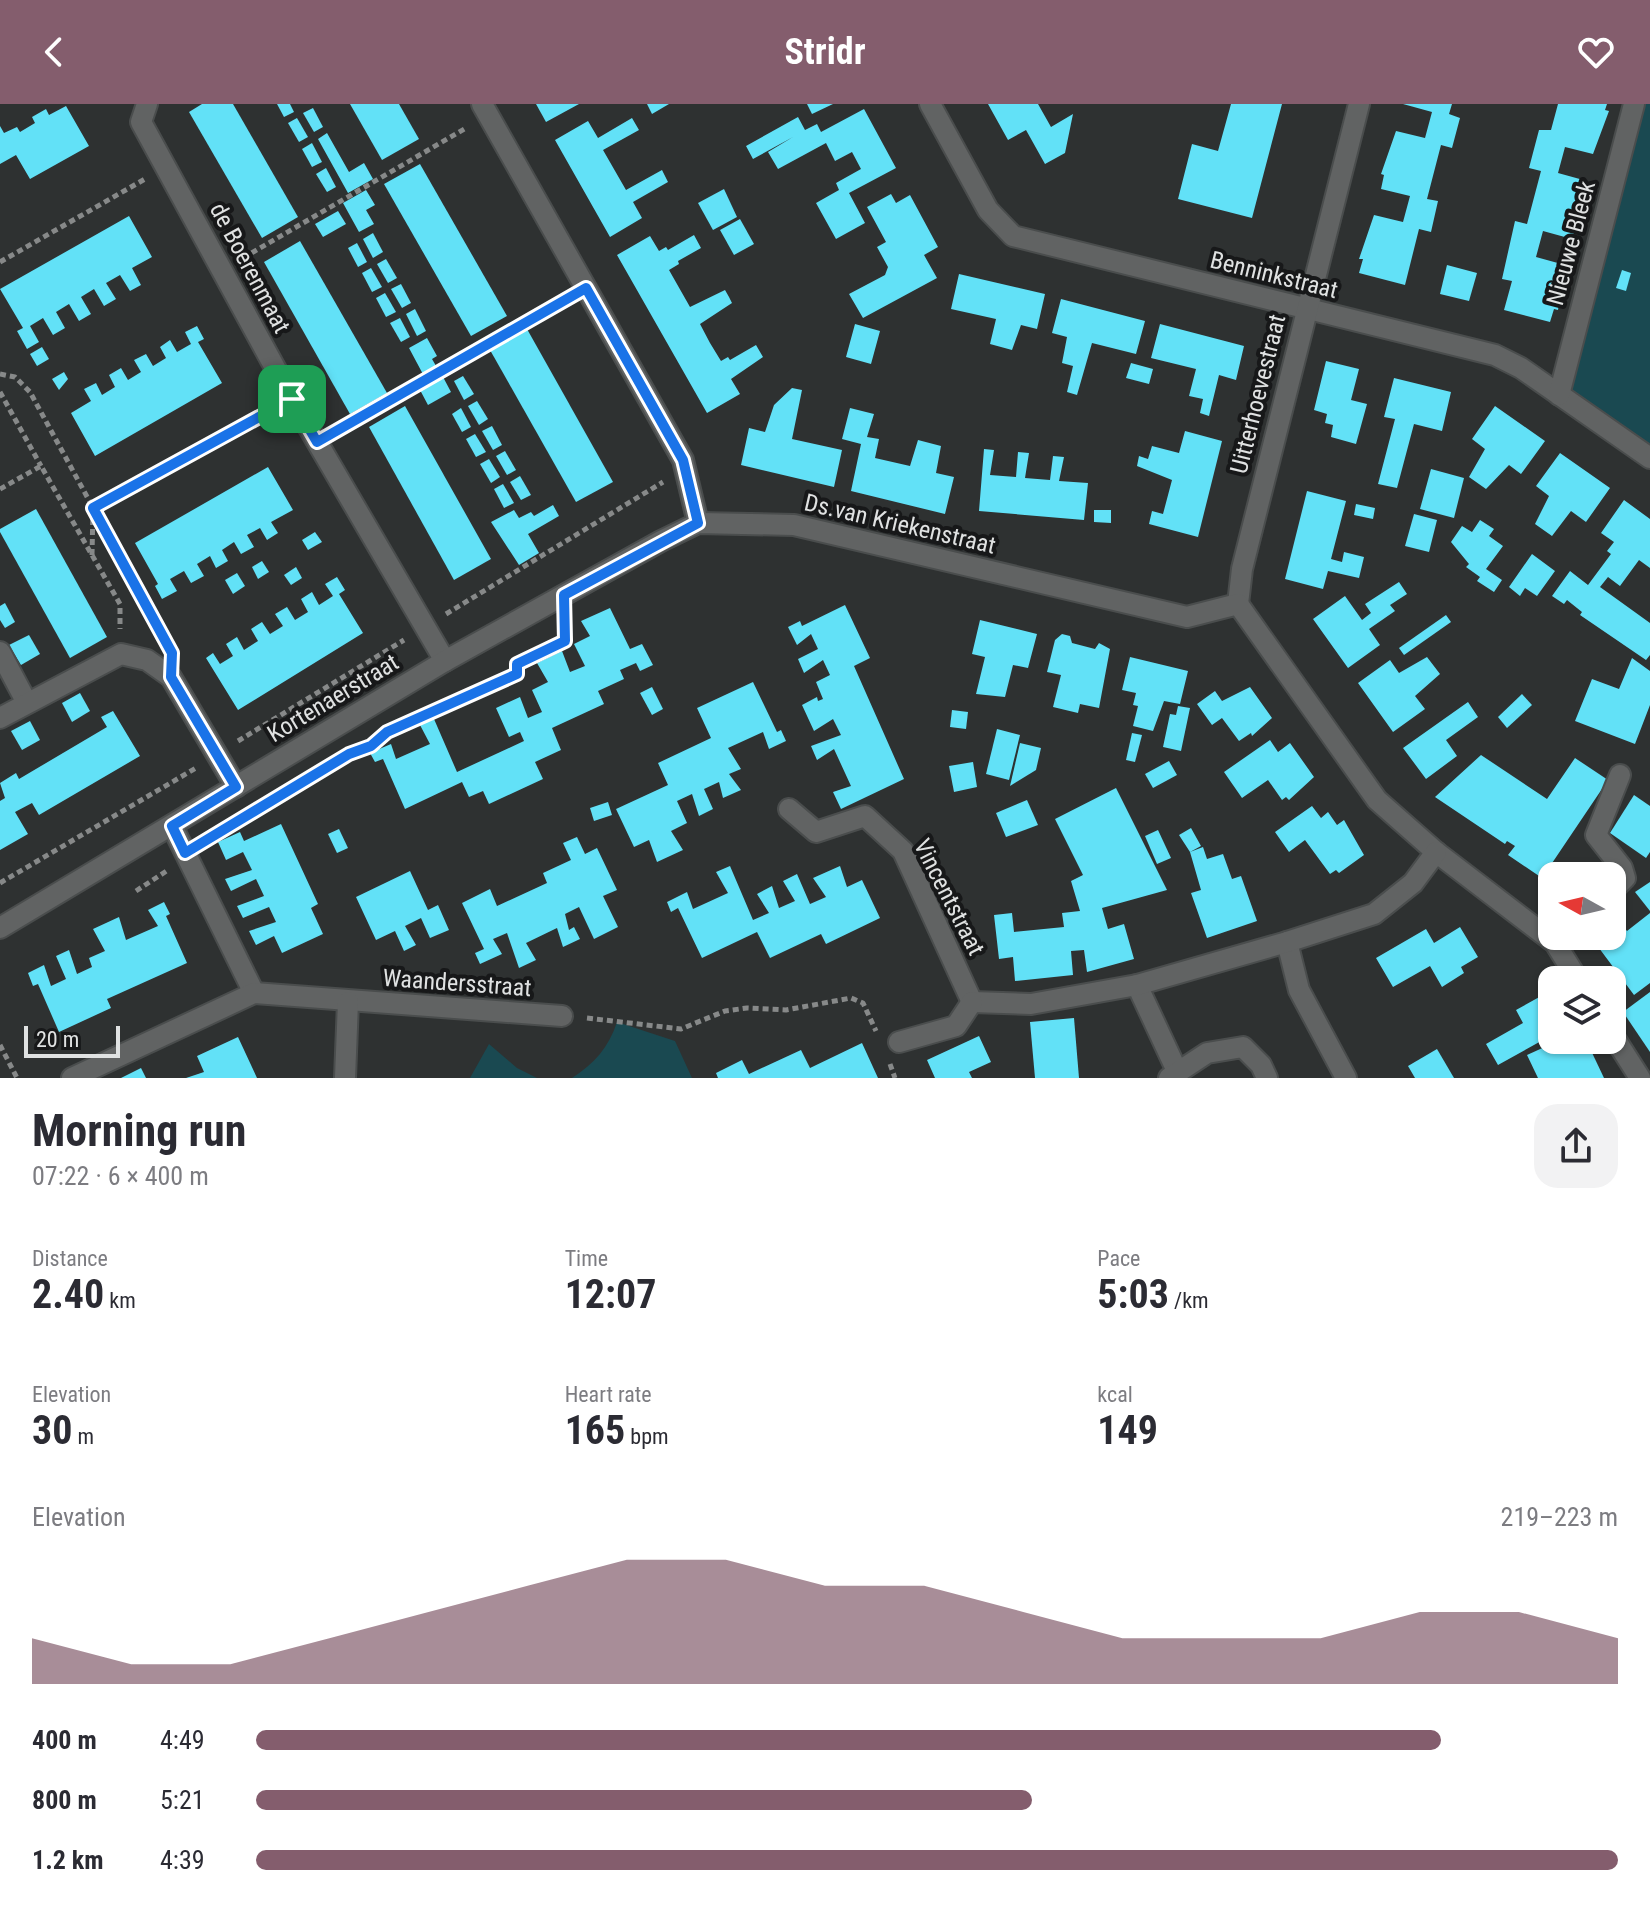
<!DOCTYPE html>
<meta charset="utf-8">
<style>
:root{--surface:#fff;--page:#f2f2f3;--text:#2b2b33;--muted:#7c7c81;--accent:#845d6d}
body{margin:0;font-family:"Roboto Condensed",sans-serif;background:var(--page);color:var(--text);height:100vh;display:flex;flex-direction:column;font-size:30px;white-space:nowrap}
*{box-sizing:border-box;margin:0}
p{font-size:26px;color:var(--muted)}
.icon{flex:none;width:44px;height:44px;fill:none;stroke:currentColor;stroke-width:2;stroke-linecap:round;stroke-linejoin:round}
.map{position:relative;height:974px;overflow:hidden}
.sheet{display:flex;flex-direction:column;background:var(--surface);flex:1}
.sheet>*{flex:none}
.needle{width:52px;rotate:278deg}
.buttons{position:absolute;left:1538px;top:758px;display:grid;gap:16px}
.buttons a{display:grid;place-items:center;width:88px;height:88px;border-radius:16px;background:var(--surface);box-shadow:0 2px 6px #0004;font-size:40px}
.scale{position:absolute;left:24px;bottom:20px;width:96px;box-sizing:border-box;padding-left:8px;border:4px solid #e0e2e2;border-top:0;font-size:22px;line-height:28px;white-space:nowrap;color:#e0e2e2;-webkit-text-stroke:6px #171819;paint-order:stroke}
.pin{position:absolute;display:grid;place-items:center;width:68px;height:68px;color:#fff;margin:-34px;border-radius:16px;box-shadow:0 4px 12px #0006}
.round{display:grid;place-items:center;flex:none;width:84px;height:84px;border-radius:24px;background:var(--page)}
.overview{display:flex;align-items:center;justify-content:space-between;height:136px;padding:0 32px}
h1{font-size:44px;font-weight:700;line-height:60px}
.stats{display:grid;grid-template-columns:repeat(3,1fr);gap:12px;height:136px;padding:8px 32px}
.stats div{display:grid;align-content:center}
.stats b{font-size:40px;font-weight:700}
.stats small{font-size:22px;font-weight:400}
.stats p{font-size:22px}
.chart{height:224px;padding:16px 32px}
.chart p{display:flex;justify-content:space-between}
.chart svg{width:100%;height:144px;margin-top:8px;fill:var(--accent);opacity:.7}
ul{padding:0 32px;list-style:none;font-size:26px}
li{display:grid;grid-template-columns:128px 96px 1fr;align-items:center;height:60px}
li i{height:20px;border-radius:10px;background:var(--accent)}
header{display:flex;justify-content:space-between;align-items:center;height:104px;padding:0 32px;background:var(--accent);color:#fff;font-size:36px;font-weight:700}
.map>svg:first-child{display:block}
.green{fill:#1a4951}
.building{fill:#62e1f7}
.lines{fill:none;stroke-linecap:round;stroke-linejoin:round}
.minor-casing{stroke:#4a4d4d;stroke-width:24}
.path{stroke:#878989;stroke-width:5;stroke-dasharray:6 4;stroke-linecap:butt}
.minor{stroke:#616363;stroke-width:20}
.route-casing{stroke:#fff;stroke-width:16}
.route{stroke:#1a73e8;stroke-width:10}
.labels{text-anchor:middle;stroke-width:8;stroke-linejoin:round;paint-order:stroke}
.street-label{font-size:24px;fill:#e0e2e2;stroke:#171819}
</style>
<header><svg class="icon" aria-label="back" viewBox="0 0 24 24"><path d="M15 5l-7 7 7 7"/></svg>Stridr<svg class="icon" aria-label="heart" viewBox="0 0 24 24"><path d="M12 20l-8-8c-3-5 5-10 8-4 3-6 11-1 8 4z"/></svg></header>
<div class="map">
<svg width="1650" height="974" viewBox="0 0 1650 974">
<rect width="100%" height="100%" fill="#2e3131"/>
<g class="green">
<polygon points="1645,0 1650,0 1650,352 1569,294"/>
<path d="M617 918 675 937 692 974H572C594 960 609 943 617 918Z"/>
<polygon points="489,940 517,964 537,974 470,974"/>
</g>
<g class="building">
<polygon points="202,0 233,0 298,113 262,134 189,8"/>
<polygon points="277,0 290,0 294,8 284,13"/>
<polygon points="350,0 399,0 419,35 382,56"/>
<polygon points="536,0 579,0 546,18"/>
<polygon points="647,0 669,0 652,10"/>
<polygon points="807,0 833,0 812,10"/>
<polygon points="988,0 1038,0 1051,23 1073,10 1065,49 1045,60 1026,26 1008,36"/>
<polygon points="1231,0 1282,0 1252,114 1178,95 1192,40 1218,47"/>
<polygon points="1403,0 1452,0 1449,10 1460,14 1452,44 1441,41 1427,95 1438,97 1431,128 1419,125 1405,181 1359,169 1363,155 1359,155 1374,111 1403,118 1410,92 1381,85 1384,71 1381,70 1396,27 1425,34 1432,8"/>
<polygon points="1558,0 1607,0 1605,6 1609,7 1593,50 1565,43 1558,69 1587,77 1584,90 1587,91 1572,135 1543,127 1536,153 1565,161 1558,206 1554,205 1550,218 1504,206 1512,177 1502,175 1515,117 1527,120 1541,67 1529,64 1539,26 1551,26"/>
<polygon points="66,2 89,42 30,75 16,51 0,60 0,22 4,29 17,23 20,28 35,19 32,13 46,5 49,11"/>
<polygon points="313,4 323,23 314,28 303,9"/>
<polygon points="864,5 896,64 849,89 865,119 836,135 816,99 839,86 836,79 861,65 852,48 835,57 826,39 778,65 768,48 793,33 753,55 746,42 798,13 805,26 817,20 821,28"/>
<polygon points="297,14 308,33 299,38 288,19"/>
<polygon points="632,14 639,26 603,46 626,86 662,66 668,78 633,98 642,114 610,133 555,36 588,17 598,34"/>
<polygon points="327,29 349,68 364,59 373,75 348,89 318,35"/>
<polygon points="312,39 322,58 312,63 302,45"/>
<polygon points="420,60 507,212 471,232 384,80"/>
<polygon points="326,64 336,83 327,88 316,70"/>
<polygon points="724,85 737,113 713,126 698,99"/>
<polygon points="366,86 375,101 366,106 374,120 359,128 343,99"/>
<polygon points="891,90 896,99 910,91 938,143 924,151 937,174 863,214 849,190 885,171 888,163 877,143 886,138 867,103"/>
<polygon points="338,107 346,120 323,133 315,120"/>
<polygon points="129,112 152,153 132,164 141,181 130,187 120,171 106,179 116,195 104,202 94,185 81,193 91,210 79,217 69,200 56,208 65,224 53,231 43,214 30,222 39,238 27,245 17,227 23,224 0,185"/>
<polygon points="740,115 754,140 734,151 720,126"/>
<polygon points="373,129 383,148 373,154 363,135"/>
<polygon points="694,131 701,144 678,157 679,160 669,166 690,203 725,186 729,193 732,199 700,220 710,239 721,257 728,253 730,256 756,241 763,253 731,275 740,290 707,309 617,151 650,132 659,147 666,143 668,146"/>
<polygon points="300,137 387,289 350,310 264,158"/>
<polygon points="357,139 367,158 358,163 348,144"/>
<polygon points="386,155 397,174 388,179 377,160"/>
<polygon points="1447,161 1477,169 1469,197 1440,190"/>
<polygon points="371,164 382,183 372,188 362,169"/>
<polygon points="1622,166 1631,169 1626,187 1616,184"/>
<polygon points="959,170 1045,190 1037,225 1021,221 1012,246 990,240 996,215 951,205"/>
<polygon points="401,180 411,199 402,204 391,185"/>
<polygon points="385,189 396,208 386,213 376,194"/>
<polygon points="1061,195 1145,217 1136,250 1092,239 1077,291 1067,288 1073,262 1062,259 1067,233 1052,229"/>
<polygon points="415,205 426,227 417,232 406,210"/>
<polygon points="400,214 410,233 401,238 390,219"/>
<polygon points="855,220 880,227 871,260 846,253"/>
<polygon points="1160,220 1244,242 1236,276 1219,271 1209,312 1200,309 1203,295 1189,292 1196,265 1151,254"/>
<polygon points="197,222 204,235 198,238 222,279 95,352 71,309 91,297 84,285 96,279 102,291 115,283 109,271 121,264 128,276 141,268 134,256 146,250 153,262 166,254 160,243 170,236 177,248 191,240 185,228"/>
<polygon points="527,225 613,378 576,398 490,246"/>
<polygon points="427,234 437,252 432,255 439,267 425,274 409,244"/>
<polygon points="42,243 49,255 37,262 30,250"/>
<polygon points="1326,257 1359,265 1351,296 1367,300 1356,340 1331,333 1333,321 1325,319 1327,310 1314,306"/>
<polygon points="1131,259 1153,265 1149,280 1126,274"/>
<polygon points="64,268 68,275 59,286 52,275"/>
<polygon points="463,272 474,290 464,296 454,277"/>
<polygon points="443,273 451,288 428,301 420,286"/>
<polygon points="1394,274 1451,288 1442,327 1414,320 1397,384 1378,380 1395,315 1384,313"/>
<polygon points="792,284 802,286 792,335 842,346 834,383 741,361 749,324 765,328 774,301"/>
<polygon points="477,297 488,315 479,321 468,302"/>
<polygon points="405,302 491,455 454,476 369,323"/>
<polygon points="1495,302 1545,337 1521,370 1509,361 1486,385 1469,373 1485,345 1472,335"/>
<polygon points="461,304 471,323 462,328 452,310"/>
<polygon points="850,304 874,310 867,333 879,335 875,354 910,362 918,336 941,342 936,369 954,373 945,410 851,387 861,340 842,335"/>
<polygon points="492,322 502,341 493,346 482,327"/>
<polygon points="1185,327 1222,337 1198,433 1149,420 1152,407 1163,410 1172,376 1137,362 1139,352 1148,355 1152,342 1179,349"/>
<polygon points="475,330 486,348 476,353 466,335"/>
<polygon points="984,345 994,346 990,371 1016,373 1018,348 1029,349 1025,374 1050,376 1053,352 1064,353 1059,377 1088,379 1084,416 979,407"/>
<polygon points="505,347 516,366 507,371 496,352"/>
<polygon points="1560,349 1610,384 1586,418 1571,407 1552,432 1535,420 1549,392 1536,382"/>
<polygon points="489,355 500,373 491,379 480,360"/>
<polygon points="268,363 293,406 271,418 278,429 267,436 260,424 247,431 254,443 241,450 234,438 222,446 228,457 216,464 210,452 197,460 204,472 191,479 184,467 170,475 177,487 162,495 155,482 158,480 135,439"/>
<polygon points="1431,365 1464,374 1454,414 1420,405"/>
<polygon points="520,372 531,391 521,396 510,378"/>
<polygon points="503,380 514,399 504,404 494,385"/>
<polygon points="1307,387 1346,397 1331,455 1342,458 1344,448 1364,453 1359,474 1328,467 1323,485 1285,475"/>
<polygon points="1624,396 1650,415 1650,464 1639,456 1620,482 1608,473 1600,483 1650,519 1650,551 1646,556 1580,511 1582,508 1567,496 1564,500 1552,492 1570,467 1588,481 1611,450 1607,447 1614,438 1601,429"/>
<polygon points="1356,400 1375,404 1373,415 1354,411"/>
<polygon points="553,401 559,412 528,430 539,449 519,461 491,418 514,406 519,414 531,408 534,412"/>
<polygon points="36,405 107,533 70,554 0,428 0,425"/>
<polygon points="1094,406 1111,406 1111,419 1094,418"/>
<polygon points="1414,410 1437,416 1429,448 1405,442"/>
<polygon points="1480,416 1494,425 1489,432 1503,442 1486,465 1502,476 1494,488 1477,477 1480,473 1466,463 1469,460 1451,438 1462,422 1472,428"/>
<polygon points="315,428 322,438 308,446 302,436"/>
<polygon points="1532,450 1555,467 1537,492 1525,484 1520,492 1509,483"/>
<polygon points="262,457 269,468 258,475 252,463"/>
<polygon points="296,463 302,474 291,481 284,471"/>
<polygon points="237,469 245,482 233,490 225,476"/>
<polygon points="337,473 345,486 339,490 363,529 238,606 206,554 213,549 220,560 233,552 226,540 237,533 244,546 258,537 251,525 262,518 270,530 283,522 275,510 287,503 295,516 308,508 301,495 312,488 319,501 333,492 325,480"/>
<polygon points="1399,478 1407,490 1390,501 1395,507 1369,525 1380,541 1348,564 1313,515 1345,492 1362,516 1371,509 1365,500"/>
<polygon points="5,499 15,518 5,524 0,516 0,502"/>
<polygon points="845,501 870,554 854,562 904,675 841,705 833,688 851,682 834,645 817,656 811,642 841,631 833,615 814,627 802,601 817,593 818,597 823,595 816,578 830,571 823,556 804,569 798,555 818,545 811,530 797,541 788,523 800,517 802,522"/>
<polygon points="610,504 630,545 642,540 653,561 640,567 636,559 620,566 624,575 598,587 604,600 552,624 561,646 535,658 543,675 489,700 483,687 469,693 462,678 405,705 383,655 375,658 370,649 391,640 396,655 430,640 420,621 434,615 457,668 524,637 520,628 509,633 496,604 520,593 528,614 542,608 532,586 548,578 537,559 562,547 570,568 585,562 574,540 590,532 581,517"/>
<polygon points="1446,511 1451,518 1404,551 1399,544"/>
<polygon points="980,516 1037,530 1028,564 1013,561 1005,593 976,590 985,553 972,550"/>
<polygon points="1062,530 1070,532 1072,539 1095,545 1099,539 1110,545 1099,604 1080,600 1078,609 1053,603 1061,571 1047,568 1055,536"/>
<polygon points="29,531 40,550 21,561 9,541"/>
<polygon points="1130,553 1188,567 1180,600 1164,597 1153,627 1133,622 1138,602 1133,601 1136,589 1122,586"/>
<polygon points="1427,553 1440,570 1415,592 1425,605 1393,628 1358,579 1390,556 1399,569"/>
<polygon points="1632,554 1650,567 1650,601 1635,640 1575,617 1592,575 1619,585"/>
<polygon points="753,578 777,628 781,626 786,637 769,645 763,628 728,644 741,665 729,670 741,686 723,694 719,678 704,685 713,705 699,712 692,690 677,697 687,719 671,727 683,746 657,758 649,736 634,743 616,705 668,681 658,659 711,634 697,604"/>
<polygon points="652,583 663,605 652,611 640,589"/>
<polygon points="1250,583 1272,614 1252,632 1251,629 1239,637 1222,614 1212,621 1197,600 1215,587 1222,597"/>
<polygon points="80,589 90,607 72,618 62,599"/>
<polygon points="1522,590 1532,601 1507,624 1498,613"/>
<polygon points="1468,598 1478,613 1446,636 1457,652 1426,675 1403,644"/>
<polygon points="1178,602 1190,604 1181,647 1163,643 1170,610 1176,611"/>
<polygon points="952,606 968,608 966,625 950,623"/>
<polygon points="113,607 140,652 39,711 32,699 15,708 28,730 0,746 0,697 5,694 0,679 16,669 19,675 107,623 101,613"/>
<polygon points="30,617 40,636 22,646 11,627"/>
<polygon points="997,625 1020,631 1009,676 986,670"/>
<polygon points="1132,629 1142,631 1135,658 1126,656"/>
<polygon points="1270,636 1278,648 1290,639 1314,673 1289,696 1286,693 1282,696 1268,676 1242,694 1224,668"/>
<polygon points="1020,639 1041,644 1036,666 1010,682"/>
<polygon points="1481,651 1547,695 1575,654 1608,676 1542,774 1508,751 1515,742 1507,737 1505,740 1435,693"/>
<polygon points="1169,657 1177,671 1153,684 1145,670"/>
<polygon points="973,658 977,683 954,688 949,662"/>
<polygon points="1116,684 1167,786 1102,804 1108,825 1124,820 1134,855 1087,868 1084,846 1071,847 1073,871 1015,877 1013,853 999,855 994,811 1012,809 1014,828 1064,823 1062,809 1080,807 1071,777 1083,771 1055,715"/>
<polygon points="1634,691 1650,702 1650,748 1646,754 1610,729"/>
<polygon points="1027,696 1038,721 1006,733 996,709"/>
<polygon points="608,698 612,711 594,717 590,704"/>
<polygon points="1312,702 1321,714 1328,708 1337,721 1344,716 1364,751 1339,769 1336,766 1330,770 1305,736 1289,748 1275,728"/>
<polygon points="281,720 318,800 311,804 323,830 282,849 274,832 256,841 249,827 276,818 269,803 243,814 237,802 264,792 256,775 231,787 225,775 252,766 243,748 226,756 218,738 240,728 244,737"/>
<polygon points="1191,724 1201,742 1190,748 1203,743 1207,755 1223,750 1232,775 1241,772 1257,817 1207,834 1191,789 1201,786 1190,748 1179,731"/>
<polygon points="339,725 348,744 337,749 328,730"/>
<polygon points="1158,726 1171,754 1157,760 1145,732"/>
<polygon points="577,733 585,750 597,744 617,786 603,792 618,823 594,835 579,803 565,810 569,826 574,823 580,835 563,843 557,824 526,839 536,856 519,864 507,829 493,835 502,850 480,860 475,849 484,845 462,799 490,785 497,802 547,779 543,769 571,756 563,739"/>
<polygon points="730,762 753,816 769,809 757,790 772,782 779,804 795,797 783,777 797,770 810,800 826,793 813,774 840,762 847,783 862,776 880,814 826,840 821,830 770,854 757,828 702,854 678,804 671,808 667,798 687,788 693,805 728,789 716,768"/>
<polygon points="410,767 428,806 438,801 449,826 430,834 421,814 405,822 416,841 404,847 395,827 376,836 356,793"/>
<polygon points="1650,778 1650,807 1635,788"/>
<polygon points="164,798 170,810 166,812 187,859 107,895 111,904 59,928 38,880 33,882 28,869 44,861 51,882 66,875 56,852 69,846 77,870 92,863 89,854 105,847 93,825 119,813 126,836 158,822 148,806"/>
<polygon points="1650,809 1650,879 1634,891 1596,840 1612,832 1622,821 1627,827"/>
<polygon points="1460,823 1478,853 1461,863 1464,869 1442,883 1430,862 1393,883 1376,854 1426,825 1434,839"/>
<polygon points="1552,886 1552,931 1498,961 1486,940 1523,919 1516,906"/>
<polygon points="1650,888 1650,948 1623,908"/>
<polygon points="1074,914 1079,974 1035,974 1030,918"/>
<polygon points="979,932 991,958 969,968 972,974 935,974 927,956"/>
<polygon points="238,933 257,974 186,974 204,968 197,952"/>
<polygon points="1560,936 1586,936 1604,974 1538,974 1527,951"/>
<polygon points="862,939 878,974 718,974 716,969 742,956 749,970 801,946 810,964"/>
<polygon points="1437,945 1454,974 1415,974 1408,962"/>
<polygon points="141,964 146,974 121,974"/>
</g>
<g class="lines">
<defs>
<g id="minor">
<polyline points="147,0 141,18 292,295 445,557"/>
<polyline points="482,0 683,356 698,419"/>
<polyline points="930,0 988,106 1013,132 1495,251 1521,264 1650,354"/>
<polyline points="1559,291 1634,0"/>
<polyline points="1238,500 1242,465 1359,0"/>
<polyline points="0,548 27,599"/>
<polyline points="0,614 121,550 147,556 171,573 236,683"/>
<polyline points="789,705 816,728 865,712 903,747 972,898"/>
<polyline points="172,722 254,889"/>
<polyline points="1612,787 1625,774 1622,764 1596,731 1620,671"/>
<polyline points="0,824 445,557 661,437 698,419 794,421 1187,513 1238,500 1377,696 1436,748 1555,839 1578,876"/>
<polyline points="1287,838 1299,886 1346,974"/>
<polyline points="1137,881 1177,967"/>
<polyline points="972,898 1031,900 1137,881 1287,838 1374,810 1413,779 1436,748"/>
<polyline points="1612,930 1640,974"/>
<polyline points="899,938 956,922 972,898"/>
<polyline points="72,974 254,889 562,912"/>
<polyline points="345,974 348,898"/>
<polyline points="1169,974 1207,949 1243,943 1261,961 1267,974"/>
</g>
</defs>
<use href="#minor" class="minor-casing"/>
<g class="path">
<polyline points="243,154 466,24"/>
<polyline points="0,158 145,75"/>
<polyline points="0,270 15,273 30,288 164,534"/>
<polyline points="0,288 41,362"/>
<polyline points="338,325 566,195"/>
<polyline points="0,385 41,362 120,500 120,525"/>
<polyline points="92,451 93,404 272,306"/>
<polyline points="446,510 663,378"/>
<polyline points="238,637 404,536"/>
<polyline points="207,735 349,650 371,642 387,628 517,570 517,560 565,537 565,520"/>
<polyline points="0,779 196,664"/>
<polyline points="136,787 168,766"/>
<polyline points="587,914 681,925 725,907 747,904 786,906 851,894 863,899 876,927"/>
<polyline points="0,941 17,974"/>
<polyline points="890,960 895,974"/>
</g>
<use href="#minor" class="minor"/>
</g>
<g class="lines">
<defs>
<polygon id="route" points="586,184 683,356 698,419 564,491 565,537 517,560 517,570 387,628 371,642 349,650 185,749 172,722 236,683 171,573 172,549 93,404 292,295 317,338"/>
</defs>
<use href="#route" class="route-casing"/>
<use href="#route" class="route"/>
</g>
<g class="labels">
<g class="street-label">
<text transform="translate(1571 139) rotate(-75)" y="8">Nieuwe Bleek</text>
<text transform="translate(250 164) rotate(62)" y="8">de Boerenmaat</text>
<text transform="translate(1274 171) rotate(14)" y="8">Benninkstraat</text>
<text transform="translate(1258 290) rotate(-76)" y="8">Uitterhoevestraat</text>
<text transform="translate(900 420) rotate(13)" y="8">Ds.van Kriekenstraat</text>
<text transform="translate(333 594) rotate(-31)" y="8">Kortenaerstraat</text>
<text transform="translate(949 793) rotate(63)" y="8">Vincentstraat</text>
<text transform="translate(457 879) rotate(4)" y="8">Waandersstraat</text>
</g>
</g>
</svg>
<div class="buttons">
<a><svg class="needle" viewBox="-14 -14 28 28"><path d="M0-13l5 13h-10z" fill="#e53935"/><path d="M0 13l5-13h-10z" fill="#7c7c81"/></svg></a>
<a><svg class="icon" aria-label="layers" viewBox="0 0 24 24"><path d="M12 4l9 5-9 5-9-5zM3 14l9 5 9-5"/></svg></a>
</div>
<div class="scale">20 m</div>
<div class="pin" style="left:292px;top:295px;background:#1e9e55"><svg class="icon" aria-label="arrive" viewBox="0 0 24 24"><path d="M6 21V4h12l-3 4 3 4H6"/></svg></div>
</div>
<section class="sheet">
<div class="overview"><div><h1>Morning run</h1><p>07:22 · 6 × 400 m</p></div><a class="round"><svg class="icon" aria-label="share" viewBox="0 0 24 24"><path d="M12 15V3M7 8l5-5 5 5M5 13v7h14v-7"/></svg></a></div>
<div class="stats">
<div><p>Distance</p><b>2.40<small> km</small></b></div>
<div><p>Time</p><b>12:07</b></div>
<div><p>Pace</p><b>5:03<small> /km</small></b></div>
</div>
<div class="stats">
<div><p>Elevation</p><b>30<small> m</small></b></div>
<div><p>Heart rate</p><b>165<small> bpm</small></b></div>
<div><p>kcal</p><b>149</b></div>
</div>
<div class="chart"><p><span>Elevation</span>219–223 m</p>
<svg viewBox="0 0 160 44" preserveAspectRatio="none"><path d="M0 44V30L10 38L20 38L30 30L40 22L50 14L60 6L70 6L80 14L90 14L100 22L110 30L120 30L130 30L140 22L150 22L160 30V44z"/></svg>
</div>
<ul>
<li><b>400 m</b>4:49<i style="width:87%"></i></li>
<li><b>800 m</b>5:21<i style="width:57%"></i></li>
<li><b>1.2 km</b>4:39<i style="width:100%"></i></li>
</ul>
</section>
